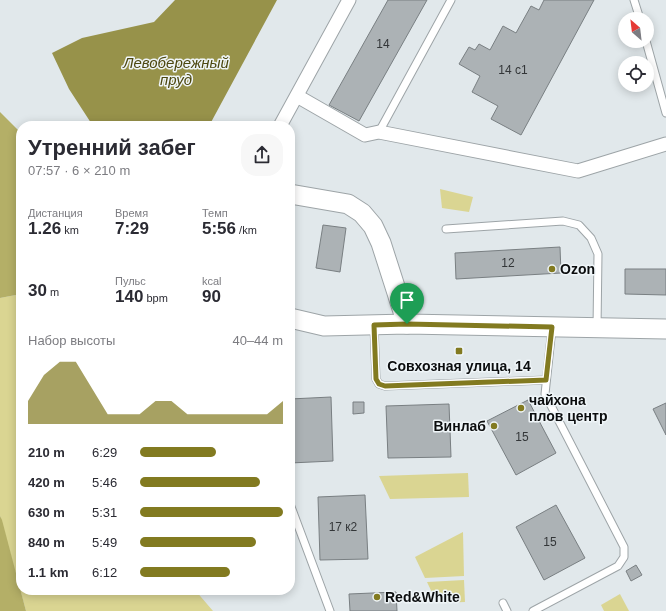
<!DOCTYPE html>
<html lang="ru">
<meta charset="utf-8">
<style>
:root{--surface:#fff;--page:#f7f7f7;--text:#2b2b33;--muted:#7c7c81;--accent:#827a20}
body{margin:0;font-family:Helvetica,sans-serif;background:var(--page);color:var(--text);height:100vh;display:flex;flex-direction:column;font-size:15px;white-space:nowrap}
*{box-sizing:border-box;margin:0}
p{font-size:13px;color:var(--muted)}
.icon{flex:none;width:22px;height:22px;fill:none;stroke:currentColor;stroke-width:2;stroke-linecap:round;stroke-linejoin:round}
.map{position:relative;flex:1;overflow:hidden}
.drawer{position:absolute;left:16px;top:121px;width:279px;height:474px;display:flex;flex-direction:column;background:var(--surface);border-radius:16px;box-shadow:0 2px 10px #0003}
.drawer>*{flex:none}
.needle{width:26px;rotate:332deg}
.controls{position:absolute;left:618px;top:12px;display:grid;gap:8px}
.controls a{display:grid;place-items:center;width:36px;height:36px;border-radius:50%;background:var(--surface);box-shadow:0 2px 10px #0003;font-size:20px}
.pin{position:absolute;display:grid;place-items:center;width:34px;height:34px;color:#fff;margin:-41px -17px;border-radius:50% 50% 50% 0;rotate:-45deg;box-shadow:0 0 4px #0007}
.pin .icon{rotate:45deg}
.round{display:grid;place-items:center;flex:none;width:42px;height:42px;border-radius:16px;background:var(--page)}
.headline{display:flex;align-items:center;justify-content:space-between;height:68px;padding:0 12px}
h1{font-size:22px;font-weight:700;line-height:30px}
.stats{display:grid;grid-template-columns:repeat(3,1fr);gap:6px;height:68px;padding:4px 12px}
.stats div{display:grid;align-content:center}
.stats b{font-size:17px;font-weight:700}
.stats small{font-size:11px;font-weight:400}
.stats p{font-size:11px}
.chart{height:112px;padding:8px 12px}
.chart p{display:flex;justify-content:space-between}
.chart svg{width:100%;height:72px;margin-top:4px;fill:var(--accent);opacity:.7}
ul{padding:0 12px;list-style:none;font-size:13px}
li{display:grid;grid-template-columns:64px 48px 1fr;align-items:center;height:30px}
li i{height:10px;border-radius:5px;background:var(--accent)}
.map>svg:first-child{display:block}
.green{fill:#dad592}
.forest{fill:#b4af67}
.water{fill:#97924a}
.building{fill:#acb2b5;stroke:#797f82}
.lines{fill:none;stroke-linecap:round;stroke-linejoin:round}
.lane-casing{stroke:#9da4a7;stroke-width:9}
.street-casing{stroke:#9da4a7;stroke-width:15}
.secondary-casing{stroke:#9da4a7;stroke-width:21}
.lane{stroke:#fff;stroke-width:7}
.street{stroke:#fff;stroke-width:13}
.secondary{stroke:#fff;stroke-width:19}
.route-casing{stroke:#fff;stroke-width:8}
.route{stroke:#827a20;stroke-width:5}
.poi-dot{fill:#827a20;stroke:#eff5f8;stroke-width:1.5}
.labels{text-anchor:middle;stroke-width:3;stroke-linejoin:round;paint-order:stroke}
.number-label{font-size:12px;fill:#333638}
.poi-label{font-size:14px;font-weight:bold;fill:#0b0d0e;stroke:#eff5f8;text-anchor:start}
.water-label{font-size:15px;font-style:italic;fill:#4c470f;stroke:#eff5f8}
</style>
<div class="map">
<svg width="666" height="611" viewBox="0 0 666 611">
<rect width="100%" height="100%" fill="#e1e8eb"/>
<g class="green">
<polygon points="440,189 473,197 469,212 442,208"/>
<polygon points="21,294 21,590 195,590 213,611 26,611 0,516 0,298"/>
<polygon points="468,473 469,497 390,499 379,476"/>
<polygon points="463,532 464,576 425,578 415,557"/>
<polygon points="464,580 465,602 437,603 427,582"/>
<polygon points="620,594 629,611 604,611 601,605"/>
</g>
<g class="forest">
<polygon points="0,112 21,133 21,294 0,298"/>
<polygon points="0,516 2,520 26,611 0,611"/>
</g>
<polygon class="water" points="175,0 277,0 209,126 93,126 69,89 52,53 82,38 154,22"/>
<g class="building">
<polygon points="388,0 427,0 359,121 329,105"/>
<polygon points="544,0 594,0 521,135 491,119 498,106 472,92 480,76 459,64 469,47 475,50 479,44 490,50 503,26 516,33 531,6 539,10"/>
<polygon points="323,225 346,228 340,272 316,268"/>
<polygon points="560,247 561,273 456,279 455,253"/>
<polygon points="625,269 666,269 666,295 625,294"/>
<polygon points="331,397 333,461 290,463 290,399"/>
<polygon points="528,400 556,453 516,475 487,421"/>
<polygon points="353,402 364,402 364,413 353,414"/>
<polygon points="666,403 666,435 653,409"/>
<polygon points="449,404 451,457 388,458 386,406"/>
<polygon points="365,495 368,559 320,560 318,497"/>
<polygon points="556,505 585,558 544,580 516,527"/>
<polygon points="636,565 642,575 631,581 626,571"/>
<polygon points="396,592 397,611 350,611 349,594"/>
</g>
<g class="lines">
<defs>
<g id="lane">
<polyline points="634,0 640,19"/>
<polyline points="646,41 666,113"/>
<polyline points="379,132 451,0"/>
<polyline points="446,229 563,221 579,225 591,238 598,254 597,328"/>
<polyline points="374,326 376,379 379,384 385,386 546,380"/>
<polyline points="290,504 330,611"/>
<polyline points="503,603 507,611"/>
<polyline points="533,611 618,566 624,557 624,547 545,394 552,328"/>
</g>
<g id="street">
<polyline points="297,96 365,135 379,132 578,171 666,144"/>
<polyline points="280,126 349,0"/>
</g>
<g id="secondary">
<polyline points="290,194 348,204 362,213 373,226 381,243 407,324"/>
<polyline points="290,318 324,326 407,324 666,329"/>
</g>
</defs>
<use href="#lane" class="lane-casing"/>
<use href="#street" class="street-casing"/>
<use href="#secondary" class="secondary-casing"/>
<use href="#lane" class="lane"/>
<use href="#street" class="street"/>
<use href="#secondary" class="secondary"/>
</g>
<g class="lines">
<defs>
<polygon id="route" points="407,324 552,327 546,380 385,386 379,384 376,379 374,325"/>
</defs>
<use href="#route" class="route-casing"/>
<use href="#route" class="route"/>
</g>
<g class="poi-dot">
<circle cx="552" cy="269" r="4"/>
<rect x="455" y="347" width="8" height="8" rx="2"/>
<circle cx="521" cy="408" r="4"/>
<circle cx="494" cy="426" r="4"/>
<circle cx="377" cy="597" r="4"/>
</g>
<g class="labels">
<g class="number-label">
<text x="383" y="48">14</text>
<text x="513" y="74">14 с1</text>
<text x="508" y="267">12</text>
<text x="522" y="441">15</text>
<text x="343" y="531">17 к2</text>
<text x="550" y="546">15</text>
</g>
<g class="poi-label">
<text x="560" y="274">Ozon</text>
<text x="459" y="371" text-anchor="middle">Совхозная улица, 14</text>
<text x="529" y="405">чайхона<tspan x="529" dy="16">плов центр</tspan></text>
<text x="486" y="431" text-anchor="end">Винлаб</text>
<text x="385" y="602">Red&amp;White</text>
</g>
<g class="water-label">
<text x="176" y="68">Левобережный<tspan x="176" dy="17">пруд</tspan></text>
</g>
</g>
</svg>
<div class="controls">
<a><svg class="needle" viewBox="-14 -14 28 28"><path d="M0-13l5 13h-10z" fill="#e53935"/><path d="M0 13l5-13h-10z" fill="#7c7c81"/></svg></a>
<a><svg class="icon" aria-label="locate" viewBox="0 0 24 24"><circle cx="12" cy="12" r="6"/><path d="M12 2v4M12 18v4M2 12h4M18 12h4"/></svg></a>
</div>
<div class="pin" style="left:407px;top:324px;background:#1e9e55"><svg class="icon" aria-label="arrive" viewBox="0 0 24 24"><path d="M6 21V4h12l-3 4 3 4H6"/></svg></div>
<section class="drawer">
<div class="headline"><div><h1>Утренний забег</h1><p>07:57 · 6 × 210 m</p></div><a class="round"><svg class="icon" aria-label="share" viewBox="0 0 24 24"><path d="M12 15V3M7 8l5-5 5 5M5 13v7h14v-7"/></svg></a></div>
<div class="stats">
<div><p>Дистанция</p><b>1.26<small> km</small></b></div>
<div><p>Время</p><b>7:29</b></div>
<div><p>Темп</p><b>5:56<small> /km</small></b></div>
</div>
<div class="stats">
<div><b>30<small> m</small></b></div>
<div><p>Пульс</p><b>140<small> bpm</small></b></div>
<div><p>kcal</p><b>90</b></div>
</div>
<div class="chart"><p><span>Набор высоты</span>40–44 m</p>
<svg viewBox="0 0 160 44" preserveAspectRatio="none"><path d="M0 44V30L10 14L20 6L30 6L40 22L50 38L60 38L70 38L80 30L90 30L100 38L110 38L120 38L130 38L140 38L150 38L160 30V44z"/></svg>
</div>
<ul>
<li><b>210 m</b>6:29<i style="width:53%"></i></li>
<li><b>420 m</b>5:46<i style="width:84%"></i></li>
<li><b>630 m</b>5:31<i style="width:100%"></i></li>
<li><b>840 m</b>5:49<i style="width:81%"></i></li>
<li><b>1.1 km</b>6:12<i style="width:63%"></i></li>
</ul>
</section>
</div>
